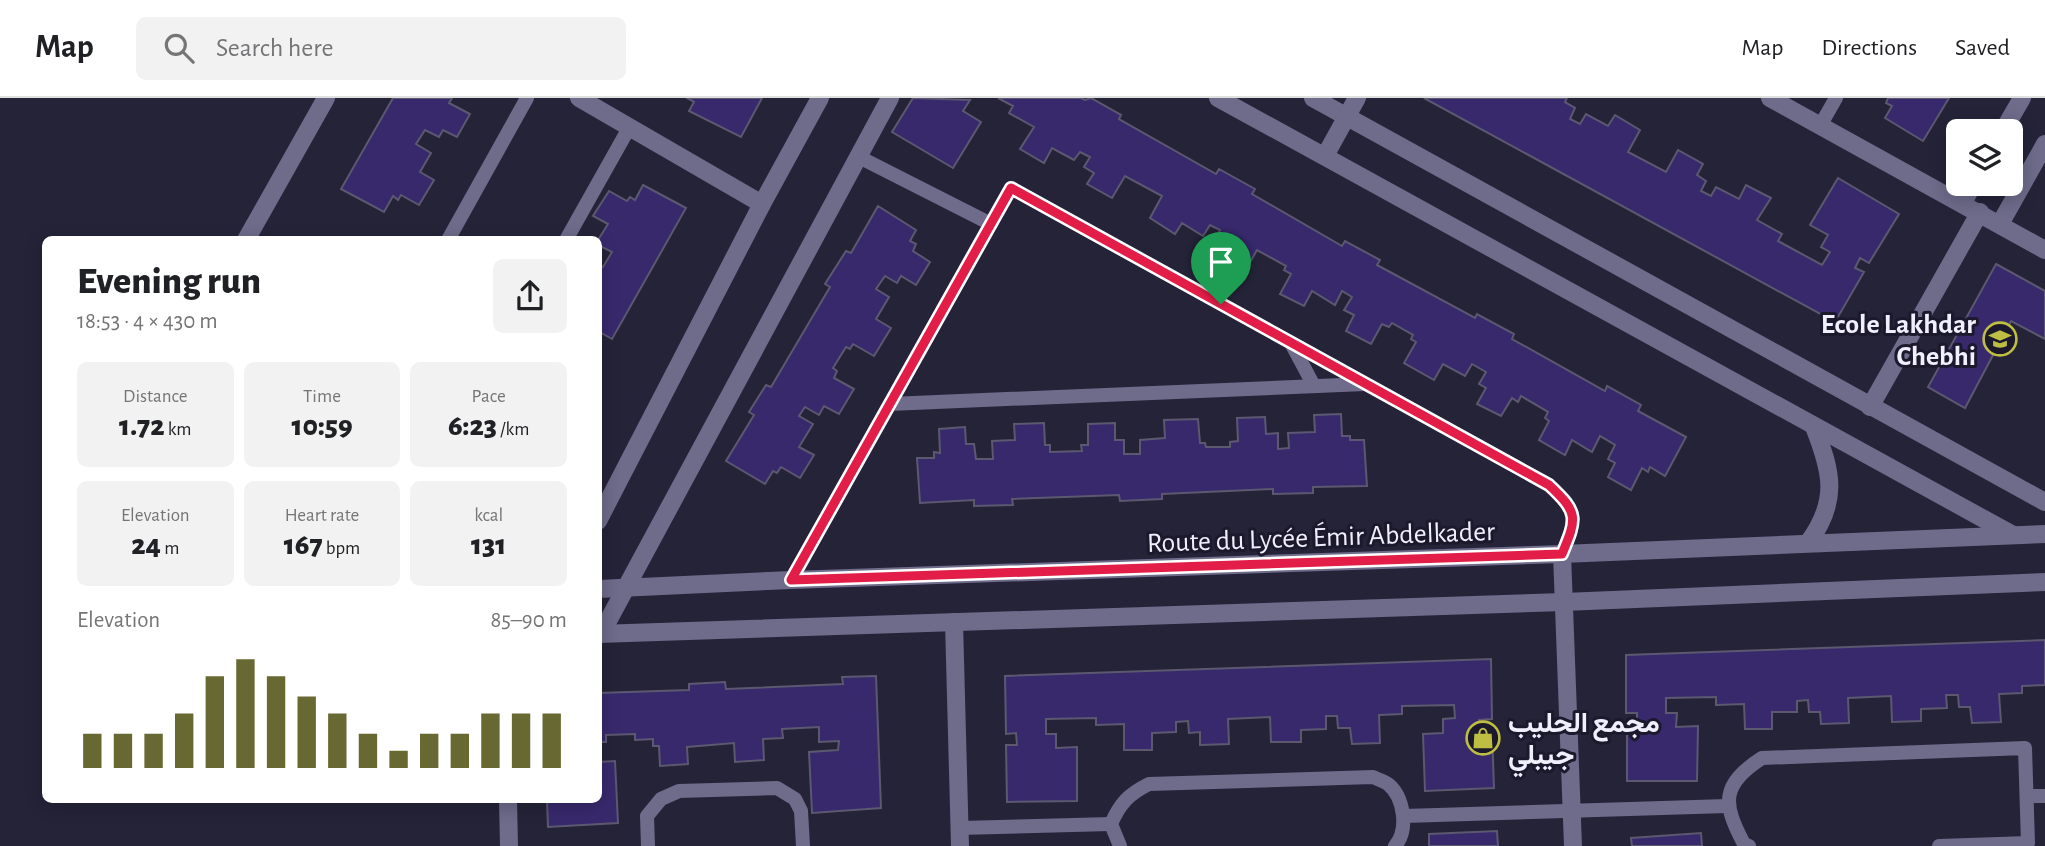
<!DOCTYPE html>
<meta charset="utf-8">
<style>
:root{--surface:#fff;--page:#f2f2f2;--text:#202124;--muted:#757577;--line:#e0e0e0;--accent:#676832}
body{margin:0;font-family:"Alegreya Sans",Vazirmatn,sans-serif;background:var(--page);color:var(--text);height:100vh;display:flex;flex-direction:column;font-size:26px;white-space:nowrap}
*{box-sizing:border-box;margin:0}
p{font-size:23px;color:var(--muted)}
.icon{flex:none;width:38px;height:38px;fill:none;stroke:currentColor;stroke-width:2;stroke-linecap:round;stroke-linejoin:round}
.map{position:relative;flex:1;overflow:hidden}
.side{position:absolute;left:42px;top:138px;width:560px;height:567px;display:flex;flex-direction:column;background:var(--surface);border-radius:10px;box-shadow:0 4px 18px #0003}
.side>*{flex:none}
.controls{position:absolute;left:1946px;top:21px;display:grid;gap:14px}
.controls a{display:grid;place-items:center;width:77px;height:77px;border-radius:10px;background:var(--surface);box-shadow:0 4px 18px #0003;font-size:35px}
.pin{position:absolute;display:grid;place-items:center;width:60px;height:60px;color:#fff;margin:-72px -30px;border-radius:50% 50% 50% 0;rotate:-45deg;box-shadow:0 0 7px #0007}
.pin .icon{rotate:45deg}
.round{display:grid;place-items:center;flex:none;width:74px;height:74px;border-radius:10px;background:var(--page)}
.overview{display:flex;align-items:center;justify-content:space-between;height:119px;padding:0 35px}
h1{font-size:38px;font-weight:800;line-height:52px}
.stats{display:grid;grid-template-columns:repeat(3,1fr);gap:10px;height:119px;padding:7px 35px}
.stats div{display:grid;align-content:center;border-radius:10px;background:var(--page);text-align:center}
.stats b{font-size:30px;font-weight:800}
.stats small{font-size:19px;font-weight:400}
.stats p{font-size:19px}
.chart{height:196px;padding:14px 35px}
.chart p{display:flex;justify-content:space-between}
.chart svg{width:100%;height:126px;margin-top:7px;stroke:var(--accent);stroke-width:6}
header{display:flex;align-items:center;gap:42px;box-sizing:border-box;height:98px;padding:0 35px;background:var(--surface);border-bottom:2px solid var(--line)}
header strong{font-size:33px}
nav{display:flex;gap:38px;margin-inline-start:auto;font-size:24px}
.search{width:490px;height:63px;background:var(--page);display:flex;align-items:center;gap:18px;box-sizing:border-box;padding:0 24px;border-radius:10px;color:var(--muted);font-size:26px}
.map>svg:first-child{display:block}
.building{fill:#38296d;stroke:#5b5870;stroke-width:2}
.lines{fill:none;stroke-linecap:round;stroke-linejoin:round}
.service{stroke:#6e6b8b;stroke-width:14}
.minor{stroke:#6e6b8b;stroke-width:18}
.tertiary{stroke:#6e6b8b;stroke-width:18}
.route-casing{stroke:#fff;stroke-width:14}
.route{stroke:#e11d48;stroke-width:9}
.labels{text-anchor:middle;stroke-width:6;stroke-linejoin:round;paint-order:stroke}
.poi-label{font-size:28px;font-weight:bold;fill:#f0effd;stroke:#1c192d;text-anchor:end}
.street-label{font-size:28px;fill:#f0effd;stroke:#1c192d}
</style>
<header>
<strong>Map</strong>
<div class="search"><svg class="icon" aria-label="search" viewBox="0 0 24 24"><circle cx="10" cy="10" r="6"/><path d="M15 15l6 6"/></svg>Search here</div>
<nav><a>Map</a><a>Directions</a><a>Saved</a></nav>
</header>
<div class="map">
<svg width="2045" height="748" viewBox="0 0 2045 748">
<rect width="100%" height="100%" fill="#252338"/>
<g class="building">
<polygon points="393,0 452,0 449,5 470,16 457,39 443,32 439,39 425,32 416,46 431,55 420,74 434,82 419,107 401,97 398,102 393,98 384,114 341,91"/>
<polygon points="687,0 762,0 741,39 689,13 694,4"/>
<polygon points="913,0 970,2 963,13 981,24 953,70 892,34"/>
<polygon points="998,0 1081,0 1085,2 1091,0 1121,17 1119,21 1216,76 1219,71 1255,91 1252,96 1342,148 1345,143 1380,162 1377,167 1475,220 1477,216 1514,236 1512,241 1605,293 1607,288 1641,307 1638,313 1686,339 1665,378 1650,369 1648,374 1642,370 1631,392 1608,379 1615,365 1608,361 1615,347 1600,338 1592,354 1572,342 1565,357 1539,342 1549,323 1545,320 1548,314 1521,298 1518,304 1512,300 1501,318 1477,306 1486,290 1479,286 1486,274 1472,266 1465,278 1443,266 1434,282 1404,265 1416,244 1411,241 1413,237 1392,225 1389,229 1382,226 1371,246 1346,233 1354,217 1344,212 1352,199 1342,193 1335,207 1312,193 1304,208 1280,196 1291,176 1284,172 1286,168 1257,152 1243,177 1218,163 1225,149 1214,143 1220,132 1210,127 1203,138 1182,125 1175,136 1150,120 1162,98 1125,78 1112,100 1087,86 1094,75 1084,69 1090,59 1080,54 1074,62 1052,50 1044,65 1020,51 1034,29 1009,15 1013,8"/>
<polygon points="1424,0 1567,0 1565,4 1575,10 1570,21 1580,26 1586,16 1608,28 1615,17 1640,32 1628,54 1666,74 1678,52 1703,66 1697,77 1706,83 1701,93 1711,98 1716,89 1739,101 1746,87 1771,100 1757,122 1782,136 1778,143 1822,167 1830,154 1821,149 1828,137 1810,127 1838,80 1899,116 1869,165 1860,160 1855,170 1864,174 1835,224"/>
<polygon points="1888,0 1949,0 1923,43 1885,20 1892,8 1886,5"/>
<polygon points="643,87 686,110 612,241 598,233 598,166 603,169 612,154 598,147 598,142 608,126 593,118 609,93 627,103 630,99 635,102"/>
<polygon points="878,108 916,132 910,143 916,146 913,153 930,164 916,187 901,178 897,185 885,178 876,191 889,199 876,221 891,230 874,258 853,246 850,251 846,249 833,270 837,273 834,280 854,291 839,316 824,308 819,317 805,309 799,318 813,326 799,349 814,357 800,380 781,369 777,375 773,373 765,386 726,363 754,317 749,314 766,287 771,289 830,189 825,186 846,153 851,155"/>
<polygon points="1996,166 2045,193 2045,241 2011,223 1965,310 1928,289"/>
<polygon points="1341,316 1342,338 1350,338 1350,342 1364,342 1367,388 1313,389 1313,395 1273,396 1273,391 1162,396 1162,401 1120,403 1119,397 1012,401 1013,407 974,408 974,402 920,405 917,360 934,360 934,354 940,355 939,331 965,329 966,346 974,346 976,361 993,361 992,343 1015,342 1014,326 1044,325 1045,347 1050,347 1050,354 1082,353 1081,347 1088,347 1088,326 1115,325 1115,342 1124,342 1124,356 1140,356 1140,342 1165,340 1164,322 1198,321 1200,345 1205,345 1206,349 1230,349 1230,344 1238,343 1237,320 1265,319 1266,336 1278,335 1278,351 1289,350 1288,335 1315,334 1314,317"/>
<polygon points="2045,542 2045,587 2022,588 2022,595 1999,596 2001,624 1972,625 1970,609 1959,609 1958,597 1946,597 1947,610 1921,611 1921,623 1892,624 1891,598 1848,600 1849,625 1821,626 1820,614 1809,614 1808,602 1797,603 1797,614 1772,614 1772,631 1745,631 1744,606 1716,607 1716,599 1666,600 1666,615 1677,615 1676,629 1698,628 1697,683 1627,683 1627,626 1637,625 1637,615 1626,615 1626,557"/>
<polygon points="1491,561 1492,621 1479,622 1479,634 1492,633 1494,690 1425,693 1423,636 1443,635 1443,621 1455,620 1454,607 1402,608 1402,616 1379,617 1380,645 1352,646 1350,630 1338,630 1337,618 1326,618 1326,631 1301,632 1301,644 1271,644 1270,619 1228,621 1229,646 1200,647 1200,634 1189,635 1188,623 1176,624 1176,634 1152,635 1152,652 1124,652 1124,626 1096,627 1096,620 1046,621 1046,636 1056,636 1056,650 1077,649 1077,703 1007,704 1006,647 1017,647 1016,635 1006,636 1005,578"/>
<polygon points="876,578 881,710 812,715 809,654 838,652 839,643 819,644 819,629 782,631 783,640 763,641 764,662 735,664 734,645 687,649 688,666 660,668 659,648 653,648 653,641 635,642 635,636 606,637 606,644 600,644 600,651 598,651 598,595 689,592 689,586 725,584 726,591 843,586 842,579"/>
<polygon points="615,663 618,725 548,729 547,702 598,702 598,664"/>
<polygon points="1497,733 1498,748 1429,748 1429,736"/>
<polygon points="1701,735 1702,748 1632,748 1631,740"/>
</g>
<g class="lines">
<g class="service">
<polyline points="1820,28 1836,0"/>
<polyline points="857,58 991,126"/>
<polyline points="448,142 527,0"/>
<polyline points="566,142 629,30"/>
<polyline points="1291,245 1314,288"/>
<polyline points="890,306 1365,286"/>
<path d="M791 482 1011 90 1549 387C1579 414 1577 420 1562 456"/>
<polyline points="2027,698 2045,698"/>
<polyline points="1404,718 1727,708"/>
<polyline points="960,730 1111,726"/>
<polyline points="648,748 647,718 661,701 679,693 777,690 795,701 801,713 803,748"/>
<path d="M1120 748 1111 726C1120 705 1129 696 1149 686L1373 679C1377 681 1384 683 1388 686 1404 699 1409 732 1395 748"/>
<path d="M1749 748 1744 746C1723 706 1720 687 1762 660L2025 650 2028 745 1939 748"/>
</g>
<g class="minor">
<polyline points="579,0 762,106"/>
<polyline points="1218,0 2013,437"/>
<polyline points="1313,0 2045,404"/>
<polyline points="1770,0 2045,152"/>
<polyline points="2003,33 2022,0"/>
<polyline points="1325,58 1357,0"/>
<polyline points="1963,105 1973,86"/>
<polyline points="2000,126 2045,46"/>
<polyline points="246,142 326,0"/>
<polyline points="1870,309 1980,114"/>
<path d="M1808 445C1839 403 1832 374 1814 329"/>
<polyline points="1562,456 1573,748"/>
<polyline points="954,524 960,748"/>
<polyline points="508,702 509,748"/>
</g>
<g class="tertiary">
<polyline points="598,423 762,106 820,0"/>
<polyline points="598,491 791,482 1562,456 2045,436"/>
<polyline points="598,536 1564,504 2045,484"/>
<polyline points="601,536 890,0"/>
</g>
</g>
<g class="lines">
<defs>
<path id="route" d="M1011 90 1549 387C1579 415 1577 420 1562 456L791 482Z"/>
</defs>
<use href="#route" class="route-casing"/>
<use href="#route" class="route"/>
</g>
<defs>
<symbol id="school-ring" viewBox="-11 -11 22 22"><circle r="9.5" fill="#1c192d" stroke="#bebe42" stroke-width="1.5"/><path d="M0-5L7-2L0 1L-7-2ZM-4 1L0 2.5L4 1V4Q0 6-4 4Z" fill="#bebe42"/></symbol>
<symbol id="shop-ring" viewBox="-11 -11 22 22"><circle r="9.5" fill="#1c192d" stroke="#bebe42" stroke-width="1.5"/><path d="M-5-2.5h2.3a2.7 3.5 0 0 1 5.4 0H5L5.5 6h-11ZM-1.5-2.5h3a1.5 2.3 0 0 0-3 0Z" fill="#bebe42"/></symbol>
</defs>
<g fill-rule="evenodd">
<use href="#school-ring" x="1981" y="222" width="38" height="38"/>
<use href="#shop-ring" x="1464" y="621" width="38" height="38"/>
</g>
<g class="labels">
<g class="poi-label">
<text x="1976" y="235">Ecole Lakhdar<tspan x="1976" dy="32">Chebhi</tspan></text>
<text x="1508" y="634" text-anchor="start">مجمع الحليب<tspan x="1508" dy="32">جيبلي</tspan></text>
</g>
<g class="street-label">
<text transform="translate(1321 438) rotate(-2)" y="10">Route du Lycée Émir Abdelkader</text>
</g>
</g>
</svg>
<div class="controls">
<a><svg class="icon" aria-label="layers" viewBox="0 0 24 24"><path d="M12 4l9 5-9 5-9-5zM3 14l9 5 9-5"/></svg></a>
</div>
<div class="pin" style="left:1221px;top:206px;background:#1e9e55"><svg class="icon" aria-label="arrive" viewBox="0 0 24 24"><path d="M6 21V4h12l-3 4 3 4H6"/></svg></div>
<section class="side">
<div class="overview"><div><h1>Evening run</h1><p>18:53 · 4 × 430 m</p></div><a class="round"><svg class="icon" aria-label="share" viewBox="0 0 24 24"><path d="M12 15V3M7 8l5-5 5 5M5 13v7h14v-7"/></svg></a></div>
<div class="stats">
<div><p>Distance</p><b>1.72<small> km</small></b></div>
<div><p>Time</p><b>10:59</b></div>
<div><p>Pace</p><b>6:23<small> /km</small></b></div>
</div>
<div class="stats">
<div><p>Elevation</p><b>24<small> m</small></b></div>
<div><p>Heart rate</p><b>167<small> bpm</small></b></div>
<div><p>kcal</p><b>131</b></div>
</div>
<div class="chart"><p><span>Elevation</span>85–90 m</p>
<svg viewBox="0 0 160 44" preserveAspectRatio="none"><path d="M5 44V32M15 44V32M25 44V32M35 44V25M45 44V12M55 44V6M65 44V12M75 44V19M85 44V25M95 44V32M105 44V38M115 44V32M125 44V32M135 44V25M145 44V25M155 44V25"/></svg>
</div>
</section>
</div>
